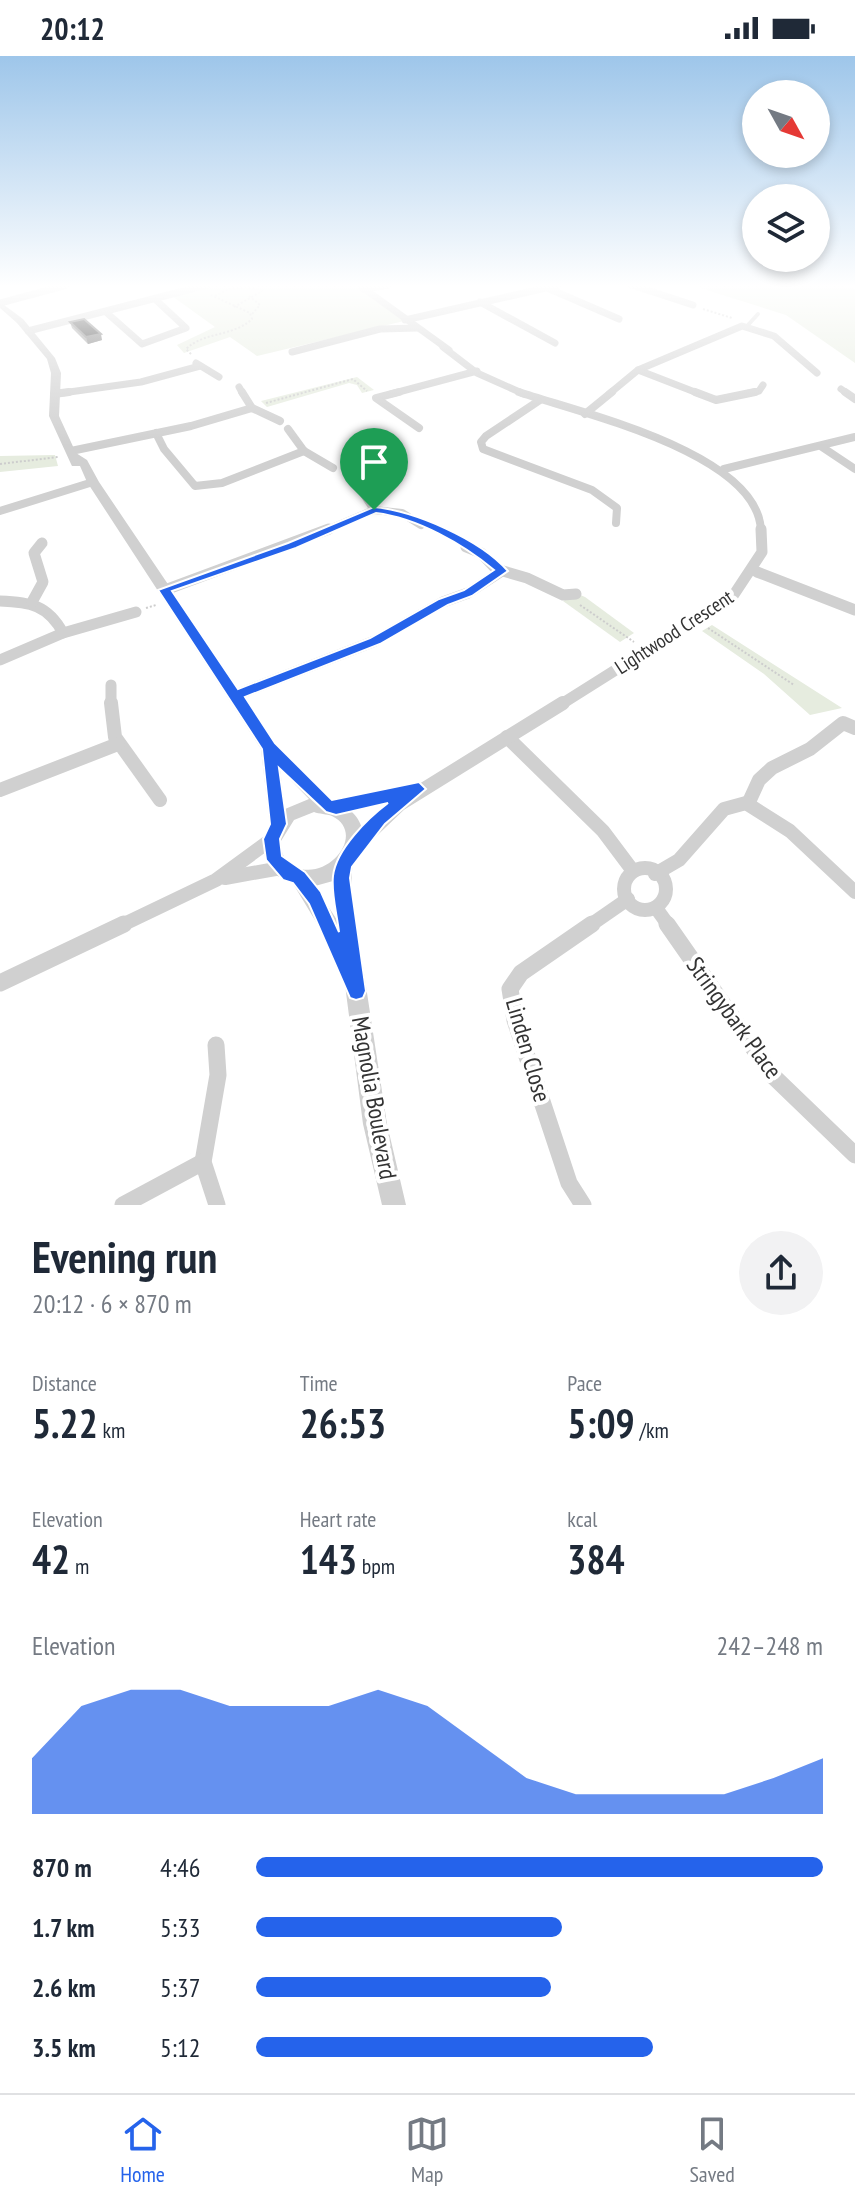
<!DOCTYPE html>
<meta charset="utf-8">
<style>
:root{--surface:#fff;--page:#f2f2f3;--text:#1f2937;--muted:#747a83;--line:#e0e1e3;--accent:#2563eb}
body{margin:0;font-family:"PT Sans Narrow",sans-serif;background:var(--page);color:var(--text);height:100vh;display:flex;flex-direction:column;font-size:30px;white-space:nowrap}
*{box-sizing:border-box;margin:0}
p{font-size:26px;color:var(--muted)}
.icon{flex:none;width:44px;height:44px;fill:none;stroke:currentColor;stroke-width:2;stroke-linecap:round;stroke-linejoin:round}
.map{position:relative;height:1149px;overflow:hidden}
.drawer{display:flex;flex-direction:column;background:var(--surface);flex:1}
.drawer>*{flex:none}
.needle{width:52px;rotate:130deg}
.controls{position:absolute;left:742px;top:24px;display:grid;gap:16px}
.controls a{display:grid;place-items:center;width:88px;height:88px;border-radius:50%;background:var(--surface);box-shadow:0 4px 12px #0003;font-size:40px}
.pin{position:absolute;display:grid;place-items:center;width:68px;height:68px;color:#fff;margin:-82px -34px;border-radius:50% 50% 50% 0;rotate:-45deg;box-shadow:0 0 8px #0007}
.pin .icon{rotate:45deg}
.round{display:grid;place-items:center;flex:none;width:84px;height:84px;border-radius:42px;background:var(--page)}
.summary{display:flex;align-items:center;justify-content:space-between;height:136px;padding:0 32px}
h1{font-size:44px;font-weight:800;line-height:60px}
.figures{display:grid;grid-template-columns:repeat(3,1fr);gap:12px;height:136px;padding:8px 32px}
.figures div{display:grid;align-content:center}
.figures b{font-size:40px;font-weight:800}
.figures small{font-size:22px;font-weight:400}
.figures p{font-size:22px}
.chart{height:224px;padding:16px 32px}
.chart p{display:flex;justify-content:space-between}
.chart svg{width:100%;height:144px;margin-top:8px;fill:var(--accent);opacity:.7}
ul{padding:0 32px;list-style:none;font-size:26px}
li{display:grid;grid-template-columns:128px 96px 1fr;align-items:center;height:60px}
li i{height:20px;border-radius:10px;background:var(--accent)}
.status{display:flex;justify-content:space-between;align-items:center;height:56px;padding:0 40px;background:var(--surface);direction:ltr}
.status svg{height:22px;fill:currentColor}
.tabs{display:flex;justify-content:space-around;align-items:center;height:112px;border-top:2px solid var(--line);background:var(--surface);font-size:22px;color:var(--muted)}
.tabs a{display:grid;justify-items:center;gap:4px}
.tabs .selected{color:var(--accent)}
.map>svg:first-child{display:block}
.green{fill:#e6ecdf}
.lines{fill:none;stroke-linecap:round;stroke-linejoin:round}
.path{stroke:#cdcdcd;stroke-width:2;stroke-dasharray:2 2;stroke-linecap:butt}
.service{stroke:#d0d0d0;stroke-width:4}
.minor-far4{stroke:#d0d0d0;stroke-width:7}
.minor-far3{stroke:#d0d0d0;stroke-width:8}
.minor-far2{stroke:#d0d0d0;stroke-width:11}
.minor-far1{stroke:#d0d0d0;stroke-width:14}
.minor{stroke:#d0d0d0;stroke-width:17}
.tertiary{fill:#d0d0d0;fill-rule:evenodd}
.wall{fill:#8c8c8c}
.shaded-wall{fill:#5f5f5f}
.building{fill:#1a1a1a;stroke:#5f5f5f;stroke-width:2}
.route{fill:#2563eb;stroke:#fff;stroke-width:2;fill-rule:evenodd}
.labels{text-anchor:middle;stroke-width:8;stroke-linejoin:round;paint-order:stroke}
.street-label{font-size:20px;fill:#333;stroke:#fff}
.near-street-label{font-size:24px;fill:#333;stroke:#fff}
</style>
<div class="status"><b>20:12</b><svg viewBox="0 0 49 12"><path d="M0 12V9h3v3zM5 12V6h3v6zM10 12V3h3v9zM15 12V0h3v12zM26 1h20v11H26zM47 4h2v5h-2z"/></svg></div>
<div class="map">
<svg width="855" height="1149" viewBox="0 0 855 1149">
<rect width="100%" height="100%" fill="#fff"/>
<g class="green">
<polygon points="214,229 354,229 404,265 257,300 230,281 184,297 177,289 215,271 172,240"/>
<polygon points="691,229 839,229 855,233 855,307 786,259"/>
<polygon points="357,321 374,334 362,337 357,329 349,327 267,351 261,345"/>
<polygon points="55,399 58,410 0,416 0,400"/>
<polygon points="578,538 585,541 634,577 620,586 563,545"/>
<polygon points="712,569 842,652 810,659 764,618 702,575"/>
</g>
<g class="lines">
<g class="path">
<polyline points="215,240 229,233 270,229"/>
<polyline points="249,240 260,249 252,258"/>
<polyline points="234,251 262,235 246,231"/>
<polyline points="703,253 732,262"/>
<path d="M191 298 186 293C205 275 233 281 252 263L250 257 211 239"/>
<polyline points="266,347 353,323 367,335"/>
<polyline points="0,408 58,401"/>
<polyline points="430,472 455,485"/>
<polyline points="580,549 634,586"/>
<polyline points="146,552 156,549"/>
<polyline points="708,572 794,629"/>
</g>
<polyline class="service" points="748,269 758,258"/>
<g class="minor-far4">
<polyline points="359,229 449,294"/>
<polyline points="632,229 693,249"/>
<polyline points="545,231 619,263"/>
<polyline points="363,233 389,229"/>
<polyline points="480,246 555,287"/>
<polyline points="0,247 67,229"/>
<polyline points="107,257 142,288 186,272 156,244"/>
<polyline points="405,264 559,229"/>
<polyline points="28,275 207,229"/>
<polyline points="443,291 477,317 524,338"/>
<polyline points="292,296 380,273 417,272"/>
<polyline points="196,307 219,321"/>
<polyline points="638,314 700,338"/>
<polyline points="239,331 243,338"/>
<polyline points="841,333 848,338"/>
<polyline points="55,338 141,326 200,310"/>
<polyline points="391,338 477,315"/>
<polyline points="609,338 638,314 742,270 774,280 817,317"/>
<polyline points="745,338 759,335 763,329"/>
</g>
<g class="minor-far3">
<polyline points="242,336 252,352 280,365"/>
<polyline points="399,336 376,342 419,372"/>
<path d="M519 336C580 357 759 397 761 475"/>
<polyline points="695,336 716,344 755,336"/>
<polyline points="845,336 855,343"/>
<polyline points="54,338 69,336"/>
<polyline points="540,344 486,380 481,386 483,393 592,434 617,452 616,467"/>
<polyline points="585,358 612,336"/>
<polyline points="288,373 304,395 333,412"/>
<polyline points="156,377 164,393 195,430 222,427 304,395"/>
<polyline points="822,391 855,413"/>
<polyline points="71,395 191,370 252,352"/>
<polyline points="724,413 855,381"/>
<polyline points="358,429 374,454 402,457 421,469"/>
<polyline points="0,455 93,426"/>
<polyline points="325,475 374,454"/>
</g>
<g class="minor-far2">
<polyline points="466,491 481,497 496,513 527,522 563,539 576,538"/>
<polyline points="757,516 855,554"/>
<polyline points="165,534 329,473"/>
<path d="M0 545C30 546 48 549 63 577"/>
<polyline points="32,546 43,526 34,497 42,487"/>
<polyline points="0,604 63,577 136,556"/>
<polyline points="111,629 111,649"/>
<polyline points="236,639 375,585 443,546 468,537 502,515"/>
<polyline points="560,649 733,540 762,496 761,473"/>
</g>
<g class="minor-far1">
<polyline points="111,647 115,681 160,744"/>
<polyline points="507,681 603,775 633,815"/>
<polyline points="0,734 118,688"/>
<polyline points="748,748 759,724 772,712 810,693 843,667 855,672"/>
<polyline points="336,752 410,735"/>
<polyline points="354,792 400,748 563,647"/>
<circle cx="645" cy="833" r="21"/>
<polyline points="655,818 679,804 724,753 746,747 790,775 855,836"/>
<polyline points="225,822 281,812"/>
<polyline points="656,852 669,870"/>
<polyline points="120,870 216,824 272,783"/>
<polyline points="589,870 628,843"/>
</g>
<g class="minor">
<polyline points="667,868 773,1020 855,1099"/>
<polyline points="0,927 124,868"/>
<polyline points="216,989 218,1019 203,1106 217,1149"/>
<polyline points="123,1149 203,1106"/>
<polyline points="583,1149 569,1127 515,964 510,933 521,917 592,868"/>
</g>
<path class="tertiary" d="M0 246 23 263 55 302 61 317 59 360 76 397 87 404 99 426 275 687 333 746C350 750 364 764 363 783 363 792 357 798 354 807 351 813 352 824 351 832L387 1068 406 1149H382L363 1068 344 921 340 919 324 879 292 826 275 819 265 801 263 783 270 771 261 693 87 426 80 410H72L71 408 49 360 51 317 47 303 17 267 0 252ZM280 713 309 743 285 753ZM314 756C319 758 327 758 332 760 367 777 329 826 295 811 283 805 281 796 281 785L294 764ZM333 825 337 864 315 830Z"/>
</g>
<polygon class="wall" points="70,266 102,284 88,288 72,272"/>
<polygon class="shaded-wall" points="101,278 102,284 88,288 86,281"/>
<polygon class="building" points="84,263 101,278 86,281 70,266"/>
<linearGradient id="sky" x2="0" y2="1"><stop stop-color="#9ec6ea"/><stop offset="0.59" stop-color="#fff"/><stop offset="1" stop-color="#fff" stop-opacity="0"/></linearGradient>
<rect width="855" height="390" fill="url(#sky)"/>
<path class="route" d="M374 451C415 455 480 483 508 515L472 540 448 549 380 588 245 641 275 687 332 744 419 726 426 733 385 768 352 811 350 822 366 935 363 942 356 944 350 942 309 848 293 827 283 824 266 804 263 783 270 768 262 693 158 534 288 487ZM376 457C417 462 463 488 494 514L464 534 439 543 370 582 238 633 172 535 296 492ZM279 712 326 756 336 759 388 747C368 762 336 793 333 820 331 838 337 858 339 876L321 836 305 816 282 800 280 783 287 768Z"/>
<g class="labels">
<g class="street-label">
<text transform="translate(674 576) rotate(-33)" y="7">Lightwood Crescent</text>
</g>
<g class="near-street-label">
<text transform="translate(734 962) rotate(54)" y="8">Stringybark Place</text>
<text transform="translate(528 994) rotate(74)" y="8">Linden Close</text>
<text transform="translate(374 1042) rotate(80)" y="8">Magnolia Boulevard</text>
</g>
</g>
</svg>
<div class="controls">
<a><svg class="needle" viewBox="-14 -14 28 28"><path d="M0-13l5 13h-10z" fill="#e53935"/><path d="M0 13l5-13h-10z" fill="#747a83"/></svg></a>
<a><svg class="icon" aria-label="layers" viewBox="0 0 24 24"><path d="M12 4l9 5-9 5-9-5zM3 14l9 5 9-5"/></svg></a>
</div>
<div class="pin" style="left:374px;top:454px;background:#1e9e55"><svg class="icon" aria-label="arrive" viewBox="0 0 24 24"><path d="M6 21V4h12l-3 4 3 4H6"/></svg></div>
</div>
<section class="drawer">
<div class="summary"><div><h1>Evening run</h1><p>20:12 · 6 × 870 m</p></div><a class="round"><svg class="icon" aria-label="share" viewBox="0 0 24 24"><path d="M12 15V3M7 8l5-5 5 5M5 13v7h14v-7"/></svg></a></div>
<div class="figures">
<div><p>Distance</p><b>5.22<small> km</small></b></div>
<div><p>Time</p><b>26:53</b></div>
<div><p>Pace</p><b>5:09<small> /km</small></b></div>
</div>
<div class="figures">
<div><p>Elevation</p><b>42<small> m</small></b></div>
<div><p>Heart rate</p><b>143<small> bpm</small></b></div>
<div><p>kcal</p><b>384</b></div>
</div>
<div class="chart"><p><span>Elevation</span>242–248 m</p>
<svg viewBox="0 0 160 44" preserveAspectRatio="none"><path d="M0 44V27L10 11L20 6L30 6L40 11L50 11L60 11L70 6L80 11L90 22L100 33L110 38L120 38L130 38L140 38L150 33L160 27V44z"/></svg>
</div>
<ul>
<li><b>870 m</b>4:46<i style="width:100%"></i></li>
<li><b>1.7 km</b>5:33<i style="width:54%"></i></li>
<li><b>2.6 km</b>5:37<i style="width:52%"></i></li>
<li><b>3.5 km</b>5:12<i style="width:70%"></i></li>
</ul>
</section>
<nav class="tabs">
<a class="selected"><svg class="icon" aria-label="home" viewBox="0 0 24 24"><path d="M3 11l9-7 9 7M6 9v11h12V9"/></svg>Home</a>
<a><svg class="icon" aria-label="map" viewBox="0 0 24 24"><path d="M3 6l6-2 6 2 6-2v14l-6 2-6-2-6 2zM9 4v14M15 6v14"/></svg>Map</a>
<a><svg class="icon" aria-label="saved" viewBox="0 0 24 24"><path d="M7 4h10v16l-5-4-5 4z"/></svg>Saved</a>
</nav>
